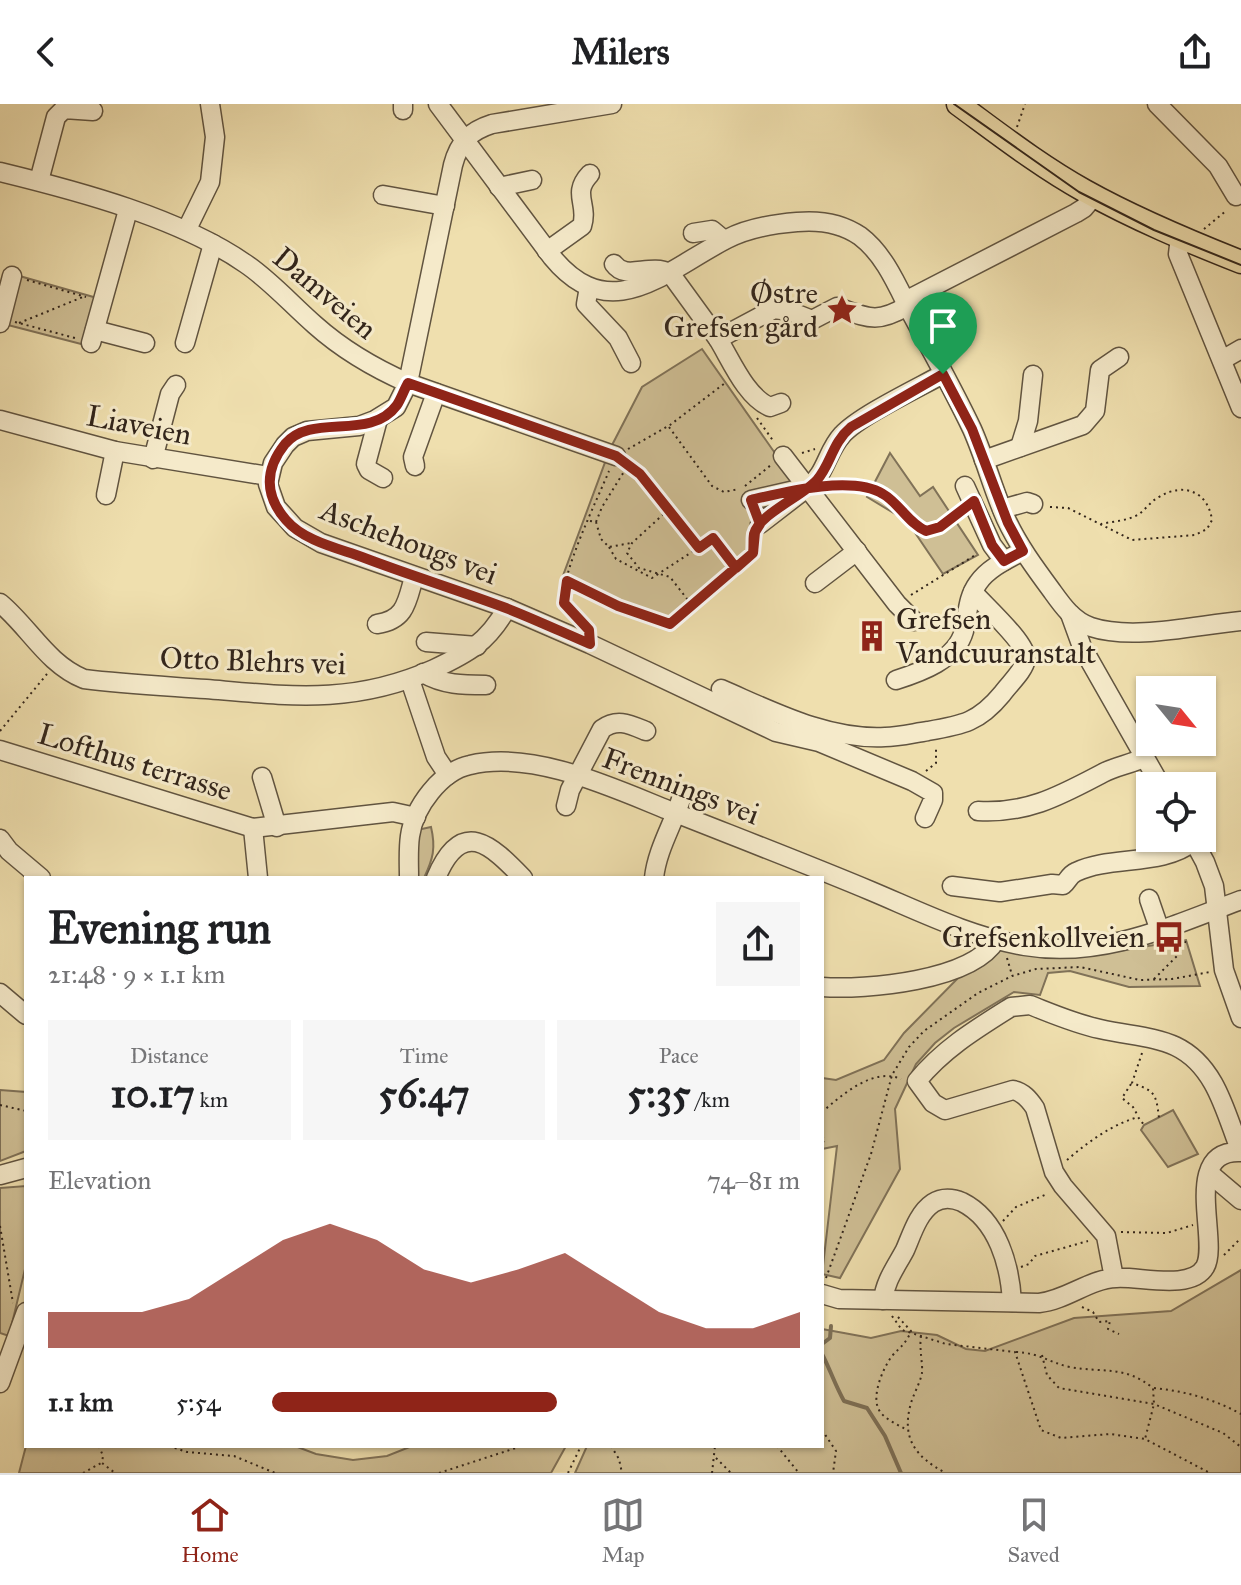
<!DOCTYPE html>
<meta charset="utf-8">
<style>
:root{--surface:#fff;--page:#f6f6f6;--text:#202124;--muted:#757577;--line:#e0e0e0;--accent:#8f2418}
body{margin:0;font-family:"IM FELL Great Primer",serif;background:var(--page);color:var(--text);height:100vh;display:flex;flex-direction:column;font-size:30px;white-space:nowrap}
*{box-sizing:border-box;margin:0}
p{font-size:26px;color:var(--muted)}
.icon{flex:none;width:44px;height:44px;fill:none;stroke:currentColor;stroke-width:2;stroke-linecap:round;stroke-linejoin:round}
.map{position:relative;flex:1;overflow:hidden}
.sheet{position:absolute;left:24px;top:772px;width:800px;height:572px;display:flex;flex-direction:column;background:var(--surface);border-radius:0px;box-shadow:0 2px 6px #0004}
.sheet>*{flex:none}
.needle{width:52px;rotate:120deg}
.controls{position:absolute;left:1136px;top:572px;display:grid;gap:16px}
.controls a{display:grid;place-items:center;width:80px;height:80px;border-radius:0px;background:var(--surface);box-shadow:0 2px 6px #0004;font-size:40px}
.pin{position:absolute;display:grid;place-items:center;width:68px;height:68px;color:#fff;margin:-82px -34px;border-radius:50% 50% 50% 0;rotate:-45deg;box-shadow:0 0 8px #0007}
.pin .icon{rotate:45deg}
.round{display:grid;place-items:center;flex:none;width:84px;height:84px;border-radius:0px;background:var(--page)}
.summary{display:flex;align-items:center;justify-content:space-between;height:136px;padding:0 24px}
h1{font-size:44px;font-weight:700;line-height:60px}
.figures{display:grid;grid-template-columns:repeat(3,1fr);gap:12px;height:136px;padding:8px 24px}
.figures div{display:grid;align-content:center;border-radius:0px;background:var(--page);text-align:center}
.figures b{font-size:40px;font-weight:700}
.figures small{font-size:22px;font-weight:400}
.figures p{font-size:22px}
.chart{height:224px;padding:16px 24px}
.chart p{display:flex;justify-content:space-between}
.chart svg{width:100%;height:144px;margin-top:8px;fill:var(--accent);opacity:.7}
ul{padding:0 24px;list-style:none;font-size:26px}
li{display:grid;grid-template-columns:128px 96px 1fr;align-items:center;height:60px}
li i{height:20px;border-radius:10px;background:var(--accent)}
header{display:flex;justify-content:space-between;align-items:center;height:104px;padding:0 24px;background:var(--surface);font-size:36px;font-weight:700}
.menu{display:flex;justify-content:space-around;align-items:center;height:112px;border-top:2px solid var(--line);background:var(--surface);font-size:22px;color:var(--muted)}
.menu a{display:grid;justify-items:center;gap:4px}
.menu .selected{color:var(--accent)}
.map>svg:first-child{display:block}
.green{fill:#cfbf95;stroke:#807258;stroke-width:2}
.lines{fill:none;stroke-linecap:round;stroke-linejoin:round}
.stream{stroke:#7d6f55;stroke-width:4}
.minor-casing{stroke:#615440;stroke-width:21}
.major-casing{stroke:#32251b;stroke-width:25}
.path{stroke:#32251b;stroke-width:2;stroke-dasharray:2 4;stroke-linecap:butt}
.minor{stroke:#f5eaca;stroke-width:18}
.major{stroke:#efdfae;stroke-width:22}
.tram{stroke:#32251b;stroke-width:2}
.route-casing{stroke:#fff;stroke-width:16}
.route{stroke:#8f2418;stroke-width:10}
.labels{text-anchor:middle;stroke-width:6;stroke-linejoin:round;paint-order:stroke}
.street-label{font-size:30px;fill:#32251b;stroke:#f5eaca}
.poi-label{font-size:30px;fill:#32251b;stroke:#f5eaca;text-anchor:end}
</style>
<header><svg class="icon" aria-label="back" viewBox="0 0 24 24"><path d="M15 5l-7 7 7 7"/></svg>Milers<svg class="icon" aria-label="share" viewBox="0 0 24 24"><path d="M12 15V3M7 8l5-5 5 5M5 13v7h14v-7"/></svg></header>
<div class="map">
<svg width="1241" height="1369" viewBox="0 0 1241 1369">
<rect width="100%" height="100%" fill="#efdfae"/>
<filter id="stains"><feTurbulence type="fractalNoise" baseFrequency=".0025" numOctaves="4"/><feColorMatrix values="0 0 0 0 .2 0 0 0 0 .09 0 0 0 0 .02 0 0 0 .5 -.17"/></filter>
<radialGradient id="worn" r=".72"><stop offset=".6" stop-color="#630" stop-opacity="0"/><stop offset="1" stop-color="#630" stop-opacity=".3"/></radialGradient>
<g class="green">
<polygon points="16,171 97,194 85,241 4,220"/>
<polygon points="702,245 805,392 760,427 759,449 668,524 632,508 629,509 561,477 610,345 642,283"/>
<polygon points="890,349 920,392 933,383 978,451 943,470 907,417 867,393"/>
<path d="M431 723C436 744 433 755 424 774H416L417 726Z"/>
<polygon points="1186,836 1200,882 1129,883 1070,867 1048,869 1040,891 1014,888 954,924 935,939 916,960 895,1005 900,1065 840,1174 822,1170 837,1042 822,1045 822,974 836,976 884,956 904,929 960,872 1002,845 1104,849"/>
<polygon points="0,986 26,988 26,1047 0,1057"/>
<polygon points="1173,1006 1198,1050 1168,1063 1141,1026 1144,1021"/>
<polygon points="26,1082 26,1161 9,1232 0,1229 0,1084"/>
<polygon points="1241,1166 1241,1369 575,1369 587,1342 822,1342 822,1225 871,1234 901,1227 937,1231 966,1245 985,1247 1074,1214 1171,1207"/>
<polygon points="26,1342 295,1342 316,1350 353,1356 387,1352 412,1342 566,1342 551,1369 19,1369"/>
</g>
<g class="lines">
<g class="stream">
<polyline points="822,1240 830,1234 831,1222"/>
<path d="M822 1250C830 1265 835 1281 844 1297L867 1304 885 1332 901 1369"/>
</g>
<defs>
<g id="minor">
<polyline points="403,0 403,6"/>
<path d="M438 0 552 153C611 225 666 166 727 135 748 124 772 120 797 118 819 116 841 119 860 132 884 150 897 181 910 207 931 246 953 285 972 325 985 354 993 386 1006 415 1018 441 1035 464 1052 487 1062 501 1073 517 1091 523 1133 537 1197 521 1241 517"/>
<path d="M612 0 492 20C470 27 459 38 453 61L408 279 396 303 375 316 359 322 307 327 293 333 285 341 273 359 268 380 276 403 295 424 321 439 507 504 590 540 776 628 819 638 912 677 933 689V696L925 714"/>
<polyline points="1157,0 1218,62 1236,92"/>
<path d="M0 68C78 87 180 114 246 160 271 177 292 201 315 221 343 246 374 264 408 279L616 352"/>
<polyline points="39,77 56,13 64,5 93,7"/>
<polyline points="499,83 532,76"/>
<polyline points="383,91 445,102"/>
<polyline points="187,125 210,78 215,33 210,0"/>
<polyline points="693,129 712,126 724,136"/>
<polyline points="1180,133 1178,150 1241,304"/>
<path d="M547 147 582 122C589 100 571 90 590 70"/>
<path d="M614 160C626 177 649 159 670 169L718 235 774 205 789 207 812 216 837 203C868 214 877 220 907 202"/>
<polyline points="589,183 586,200 618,234 631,259"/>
<polyline points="905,197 1076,109 1084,104 1094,92"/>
<polyline points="0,219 12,172"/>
<polyline points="95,226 145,239"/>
<path d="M718 235C731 256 746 293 770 303L781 299"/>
<polyline points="91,239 128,106"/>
<polyline points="185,239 213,140"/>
<polyline points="1222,256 1241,245"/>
<polyline points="378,315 366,360 369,366 383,374"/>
<polyline points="0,316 115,347 268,372"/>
<polyline points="1020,343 1028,317 1033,271"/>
<polyline points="783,352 897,500 914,517"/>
<polyline points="153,355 170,290 176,281"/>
<polyline points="984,356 1083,321 1095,307 1100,266 1119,253"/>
<polyline points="415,362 413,353 436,289"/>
<polyline points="965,382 992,441 1004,457"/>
<path d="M808 383C826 370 827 347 842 331 859 312 918 284 943 270"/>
<polyline points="106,391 115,347"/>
<polyline points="751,396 808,383 760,420"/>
<polyline points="1002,405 1027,398 1033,400"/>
<polyline points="815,479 857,447"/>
<path d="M0 499C30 524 47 560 84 575 124 580 165 582 206 585 290 592 353 601 434 565 468 549 487 539 507 504"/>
<polyline points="1070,510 1082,543 1161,682"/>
<path d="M377 520C406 516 407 497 414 473"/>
<polyline points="426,538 477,542"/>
<path d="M423 569C443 581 463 581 486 581"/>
<polyline points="410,576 436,653 448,671"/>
<path d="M896 576C921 568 956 556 964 527 968 510 967 494 978 479 988 464 1008 455 1023 447"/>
<path d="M721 585C772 607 827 636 885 633 899 633 914 629 928 627 963 621 979 618 1002 590 1009 580 1024 567 1026 555 1028 540 983 500 973 488"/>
<polyline points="0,646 253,724 393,708 416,713"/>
<polyline points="262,673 277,723"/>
<path d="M566 702 570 686 602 625C617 614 629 620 646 627"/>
<path d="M978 707C1028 710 1061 691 1103 669 1116 662 1132 660 1145 653"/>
<polyline points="253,724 258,774"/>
<polyline points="1192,734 1205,758 1214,782 1224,866 1241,914"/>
<polyline points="0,735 9,747 41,774"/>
<path d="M409 774C409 760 408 746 410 732 414 703 441 667 470 661 532 646 611 683 668 706 736 733 804 759 871 787 921 808 971 833 1025 842 1102 855 1171 822 1241 796"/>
<path d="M436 774C462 712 491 741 523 774"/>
<path d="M654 774C657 745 674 719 682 692"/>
<path d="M952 782 1000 788 1052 780 1063 781C1068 777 1069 771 1076 768 1111 751 1162 763 1194 737"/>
<polyline points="1149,795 1160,827"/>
<path d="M822 883C866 886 972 877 996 836"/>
<polyline points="0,889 26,911"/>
<polyline points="1209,1069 1241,1096"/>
<polyline points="0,1071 26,1064"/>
<path d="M822 1190 839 1195 1039 1199C1067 1196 1089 1175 1116 1174 1139 1172 1191 1187 1205 1163 1220 1138 1180 1045 1241 1048 1232 1026 1225 1000 1213 979 1185 930 1148 936 1100 925 1076 920 1053 910 1030 901L1011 903C976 925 943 945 917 977L933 999 945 1006 1013 986C1023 988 1029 995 1035 1004L1054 1068 1063 1082 1106 1132 1114 1174"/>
<path d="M883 1196C885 1177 896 1163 905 1146 912 1130 918 1109 933 1099 942 1093 953 1094 962 1098 998 1116 1010 1162 1012 1198"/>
<polyline points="0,1279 26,1208"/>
</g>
<path id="major" d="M958 0C999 30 1040 62 1085 87 1135 115 1188 137 1241 158"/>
</defs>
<use href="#minor" class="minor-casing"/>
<use href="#major" class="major-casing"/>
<g class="path">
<polyline points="1017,23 1025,0"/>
<polyline points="1204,125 1227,106"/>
<polyline points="27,176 86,193"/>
<polyline points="15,218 75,234"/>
<polyline points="19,219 83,193"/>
<polyline points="757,314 774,338"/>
<polyline points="669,323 712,382 724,388 739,385"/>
<polyline points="628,345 670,321 725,279"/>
<polyline points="802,349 815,345"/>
<polyline points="629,363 648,379 699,444 713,434 736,464"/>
<polyline points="745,382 771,361"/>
<path d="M832 383C872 382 877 383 906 411 913 417 917 423 926 427L940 423 960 407"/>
<path d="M1050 403 1068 404 1132 436 1195 431 1207 425 1212 416C1208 387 1183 378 1159 393 1151 397 1146 405 1139 410 1128 417 1114 417 1101 420"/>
<polyline points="668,406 632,439 627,449 639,464 670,473 691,500"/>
<polyline points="590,417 596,418 601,435 609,443 631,439"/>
<polyline points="596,418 602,403 625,366"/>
<polyline points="609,443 616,455 652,474 698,444"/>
<polyline points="567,477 618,502 670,520 753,449 754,436"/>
<polyline points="911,491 977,450"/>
<path d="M584 520C577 513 565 506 564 497 560 471 598 394 609 367"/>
<polyline points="0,627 47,570"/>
<polyline points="926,667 936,659 936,643"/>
<polyline points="1007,854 1012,871"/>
<polyline points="1154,875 1181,848 1187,834"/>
<path d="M1142 949 1132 979C1155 987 1156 989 1159 1014"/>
<polyline points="1131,980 1122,994 1133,1003 1138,1012"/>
<polyline points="0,1001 26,1007"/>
<path d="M822 1008C842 991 873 963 901 975"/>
<polyline points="822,1021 822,1025"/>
<polyline points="822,1033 825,1035 822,1040"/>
<path d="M1067 1056C1088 1038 1111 1021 1138 1013L1144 1021"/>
<polyline points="1003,1117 1016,1103 1047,1090"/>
<polyline points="0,1122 13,1199"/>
<polyline points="1121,1128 1167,1129 1193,1121"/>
<polyline points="1224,1151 1241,1134"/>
<polyline points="1021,1163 1029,1160 1035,1152 1088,1137"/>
<polyline points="826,1174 871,1050 892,971 909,943 924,927 978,889 1012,872 1036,865 1080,863 1140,876 1172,875 1210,868"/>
<polyline points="1082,1203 1093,1208 1099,1218 1110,1217 1108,1225 1119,1230"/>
<polyline points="892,1212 902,1226 946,1240 1015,1248 1041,1326 1061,1334 1110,1330 1145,1335 1210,1369"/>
<path d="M898 1213 911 1227C906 1240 900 1243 892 1252 883 1264 871 1292 879 1306 884 1315 897 1320 905 1325"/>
<path d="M921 1232C919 1244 923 1261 922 1269 920 1279 914 1289 911 1299 901 1334 915 1353 946 1369"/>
<path d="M1016 1248C1040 1249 1050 1259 1070 1263 1103 1269 1124 1261 1153 1284L1154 1300 1145 1335"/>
<polyline points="1042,1251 1047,1271 1059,1284 1154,1300 1223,1329 1241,1343"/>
<path d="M1154 1284C1184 1287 1214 1295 1241 1310"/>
<polyline points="822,1326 836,1347 833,1369"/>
<polyline points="99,1342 103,1352 102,1359 115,1369"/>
<polyline points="169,1342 187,1348 234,1352 275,1369"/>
<polyline points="611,1342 619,1355 622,1369"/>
<polyline points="777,1342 799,1369"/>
<polyline points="716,1354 731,1369"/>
<polyline points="83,1369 101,1359"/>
<polyline points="439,1369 522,1342"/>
<polyline points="568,1369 581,1342"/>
<polyline points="712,1369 715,1342"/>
</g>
<use href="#minor" class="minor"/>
<use href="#major" class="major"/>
<polyline class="tram" points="954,0 1079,88 1154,126 1241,161"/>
</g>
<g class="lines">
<defs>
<path id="route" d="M943 270 851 323C832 339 831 360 817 376 803 392 759 410 754 430 753 436 754 443 753 449L736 464 713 434 699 444 640 370 616 352 408 279C404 286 401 295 397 301 370 338 312 308 285 340 265 365 264 391 286 416 304 437 337 444 362 453 409 471 458 486 506 504 534 515 562 528 590 540L589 526 564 499 567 477 618 502 670 520 753 449 755 428 760 420 751 396C785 388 852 371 883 390 899 399 908 419 926 427L940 423 974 397 992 441 1004 457 1023 447 1008 419 972 325 943 270"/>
</defs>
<use href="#route" class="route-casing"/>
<use href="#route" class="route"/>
</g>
<defs>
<symbol id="sight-bare" viewBox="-9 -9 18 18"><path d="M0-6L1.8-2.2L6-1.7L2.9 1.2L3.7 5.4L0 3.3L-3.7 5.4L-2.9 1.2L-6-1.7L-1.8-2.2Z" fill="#8f2418" stroke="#f5eaca" stroke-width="2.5" paint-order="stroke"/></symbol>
<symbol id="building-bare" viewBox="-9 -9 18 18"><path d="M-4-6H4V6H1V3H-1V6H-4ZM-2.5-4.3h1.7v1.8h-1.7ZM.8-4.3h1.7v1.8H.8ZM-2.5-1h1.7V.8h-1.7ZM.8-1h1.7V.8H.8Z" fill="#8f2418" stroke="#f5eaca" stroke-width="2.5" paint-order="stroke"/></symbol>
<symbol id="bus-bare" viewBox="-9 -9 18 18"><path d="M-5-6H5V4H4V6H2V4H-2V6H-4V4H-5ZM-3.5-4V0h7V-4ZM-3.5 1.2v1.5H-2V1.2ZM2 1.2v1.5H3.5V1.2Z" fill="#8f2418" stroke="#f5eaca" stroke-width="2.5" paint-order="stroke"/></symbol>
</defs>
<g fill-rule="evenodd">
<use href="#sight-bare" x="820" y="184" width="44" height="44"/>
<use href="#building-bare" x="850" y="510" width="44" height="44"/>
<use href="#bus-bare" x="1147" y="811" width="44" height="44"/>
</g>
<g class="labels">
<g class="street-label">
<text transform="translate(325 189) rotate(40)" y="10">Damveien</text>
<text transform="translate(139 321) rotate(11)" y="10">Liaveien</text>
<text transform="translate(409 438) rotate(21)" y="10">Aschehougs vei</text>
<text transform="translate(253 557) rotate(2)" y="10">Otto Blehrs vei</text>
<text transform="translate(135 658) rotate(17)" y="10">Lofthus terrasse</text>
<text transform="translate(681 682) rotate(21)" y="10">Frennings vei</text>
</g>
<g class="poi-label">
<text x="818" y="199">Østre<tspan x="818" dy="34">Grefsen gård</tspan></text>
<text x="896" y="525" text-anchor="start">Grefsen<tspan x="896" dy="34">Vandcuuranstalt</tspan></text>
<text x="1145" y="843">Grefsenkollveien</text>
</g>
</g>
<rect width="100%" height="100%" filter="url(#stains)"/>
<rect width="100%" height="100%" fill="url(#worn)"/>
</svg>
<div class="controls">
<a><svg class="needle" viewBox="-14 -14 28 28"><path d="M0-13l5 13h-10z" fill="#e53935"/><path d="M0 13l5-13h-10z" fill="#757577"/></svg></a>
<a><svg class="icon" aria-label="locate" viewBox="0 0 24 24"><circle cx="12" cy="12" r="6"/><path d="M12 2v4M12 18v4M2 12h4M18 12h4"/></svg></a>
</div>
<div class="pin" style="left:943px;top:270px;background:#1e9e55"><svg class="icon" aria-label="arrive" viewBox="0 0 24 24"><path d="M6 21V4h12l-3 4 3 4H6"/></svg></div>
<section class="sheet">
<div class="summary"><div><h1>Evening run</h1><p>21:48 · 9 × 1.1 km</p></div><a class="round"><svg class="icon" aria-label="share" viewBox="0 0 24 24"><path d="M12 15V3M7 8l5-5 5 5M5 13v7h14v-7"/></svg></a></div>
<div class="figures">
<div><p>Distance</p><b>10.17<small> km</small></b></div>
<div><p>Time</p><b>56:47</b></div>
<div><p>Pace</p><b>5:35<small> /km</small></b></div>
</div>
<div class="chart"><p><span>Elevation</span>74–81 m</p>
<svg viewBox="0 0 160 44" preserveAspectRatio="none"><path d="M0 44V33L10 33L20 33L30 29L40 20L50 11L60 6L70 11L80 20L90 24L100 20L110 15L120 24L130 33L140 38L150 38L160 33V44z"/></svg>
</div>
<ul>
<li><b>1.1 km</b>5:54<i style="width:54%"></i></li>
</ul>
</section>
</div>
<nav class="menu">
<a class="selected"><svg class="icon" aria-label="home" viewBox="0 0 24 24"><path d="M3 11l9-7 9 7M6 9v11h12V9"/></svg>Home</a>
<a><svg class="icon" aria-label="map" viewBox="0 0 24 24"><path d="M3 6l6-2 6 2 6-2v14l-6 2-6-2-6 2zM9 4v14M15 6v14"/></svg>Map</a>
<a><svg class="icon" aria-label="saved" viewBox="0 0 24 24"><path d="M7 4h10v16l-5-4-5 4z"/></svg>Saved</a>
</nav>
